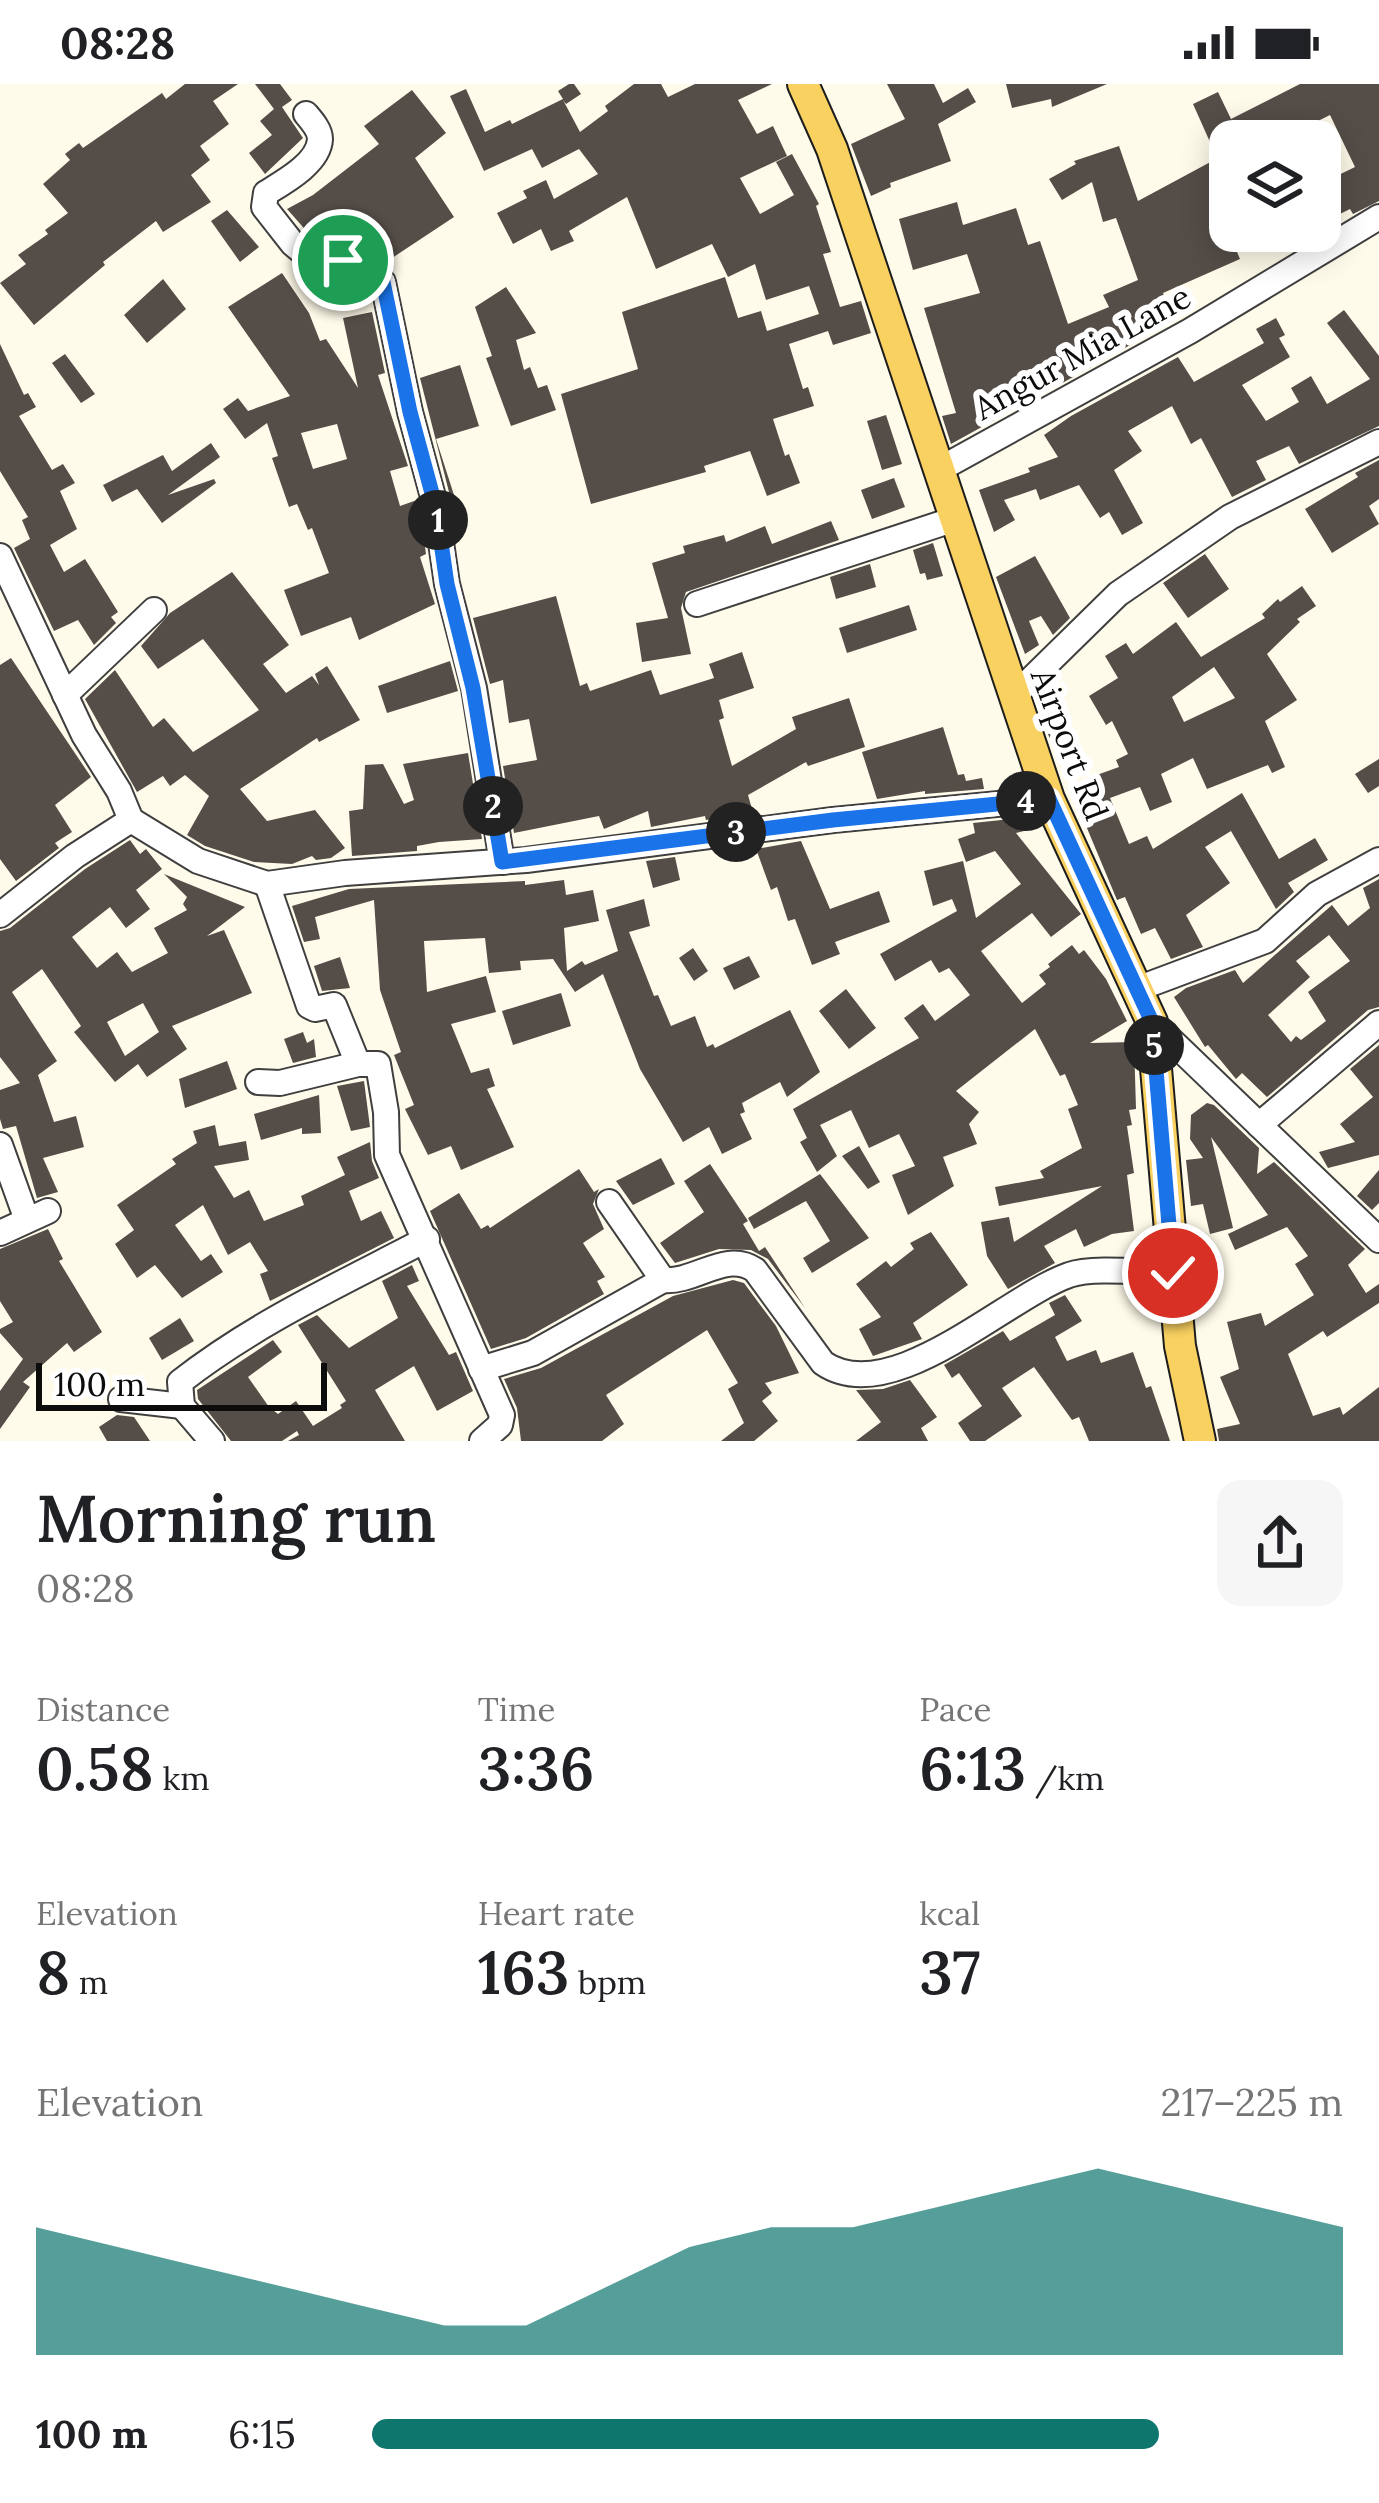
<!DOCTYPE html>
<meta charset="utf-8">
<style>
:root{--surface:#fff;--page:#f6f6f6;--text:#202124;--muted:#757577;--accent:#0f766e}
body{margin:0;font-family:Lora,serif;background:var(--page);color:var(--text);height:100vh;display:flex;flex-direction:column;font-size:45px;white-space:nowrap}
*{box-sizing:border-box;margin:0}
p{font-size:39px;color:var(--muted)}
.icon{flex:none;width:66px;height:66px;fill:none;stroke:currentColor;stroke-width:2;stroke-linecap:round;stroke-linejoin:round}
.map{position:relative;height:1357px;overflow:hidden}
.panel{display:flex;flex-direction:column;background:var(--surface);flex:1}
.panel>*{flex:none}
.fabs{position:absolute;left:1209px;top:36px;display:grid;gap:24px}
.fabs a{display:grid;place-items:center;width:132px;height:132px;border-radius:24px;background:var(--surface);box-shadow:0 6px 30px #0003;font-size:60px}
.scale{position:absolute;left:36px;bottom:30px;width:291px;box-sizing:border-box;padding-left:12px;border:6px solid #0c0c0c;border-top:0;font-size:33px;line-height:42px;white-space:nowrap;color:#0c0c0c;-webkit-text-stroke:9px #fff;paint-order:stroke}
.pin{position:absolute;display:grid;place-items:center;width:102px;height:102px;color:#fff;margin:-51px;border:6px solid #fff;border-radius:50%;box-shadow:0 3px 12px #0007}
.km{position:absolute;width:60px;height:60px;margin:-30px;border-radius:50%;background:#222;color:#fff;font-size:33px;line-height:60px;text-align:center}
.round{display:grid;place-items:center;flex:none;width:126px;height:126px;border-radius:24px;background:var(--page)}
.overview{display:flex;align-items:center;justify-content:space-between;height:204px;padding:0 36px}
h1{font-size:66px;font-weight:600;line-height:90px}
.figures{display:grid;grid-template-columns:repeat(3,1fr);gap:18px;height:204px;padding:12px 36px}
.figures div{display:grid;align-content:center}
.figures b{font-size:60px;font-weight:600}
.figures small{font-size:33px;font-weight:400}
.figures p{font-size:33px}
.chart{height:336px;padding:24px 36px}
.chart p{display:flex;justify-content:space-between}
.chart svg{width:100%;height:216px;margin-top:12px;fill:var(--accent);opacity:.7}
ul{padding:0 36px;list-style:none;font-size:39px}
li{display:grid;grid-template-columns:192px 144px 1fr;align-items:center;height:90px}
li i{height:30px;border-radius:15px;background:var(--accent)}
.status{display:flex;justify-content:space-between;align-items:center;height:84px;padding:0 60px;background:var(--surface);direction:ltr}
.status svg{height:33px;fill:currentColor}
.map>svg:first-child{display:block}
.building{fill:#544d48;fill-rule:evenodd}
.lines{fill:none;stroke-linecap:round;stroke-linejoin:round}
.minor-casing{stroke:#3f3f3f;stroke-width:28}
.major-casing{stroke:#1d1d1d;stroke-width:34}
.minor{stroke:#fff;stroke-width:24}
.major{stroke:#f9d160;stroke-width:30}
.route-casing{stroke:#fff;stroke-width:24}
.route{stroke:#1a73e8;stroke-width:15}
.labels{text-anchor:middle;stroke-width:12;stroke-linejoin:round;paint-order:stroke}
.street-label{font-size:33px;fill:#0c0c0c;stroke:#fff}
</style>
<div class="status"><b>08:28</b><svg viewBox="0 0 49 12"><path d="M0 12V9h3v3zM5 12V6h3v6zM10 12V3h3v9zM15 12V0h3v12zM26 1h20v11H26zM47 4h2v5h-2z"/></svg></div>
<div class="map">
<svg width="1379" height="1357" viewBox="0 0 1379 1357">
<rect width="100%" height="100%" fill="#fffbea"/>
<g class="building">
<polygon points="185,0 238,0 213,17 229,40 200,62 210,76 191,91 211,118 163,148 156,137 103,178 105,181 34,241 0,199 26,180 18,171 48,150 45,146 68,129 43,100 70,76 65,70 79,59 83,64 162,9 166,15"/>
<polygon points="255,0 280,0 292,16 282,23 303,54 265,90 249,69 272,51 260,37 274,25"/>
<polygon points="569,0 574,0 581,10 566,20 563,16 580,48 608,27 605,22 634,0 661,0 668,13 695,0 772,0 738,16 757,50 773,42 787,72 740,94 760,130 794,111 776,78 792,70 819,120 816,122 831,168 823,170 840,223 861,217 871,249 833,261 828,247 789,260 803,305 808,303 814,322 773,335 785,372 789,370 800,399 767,412 750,367 704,382 706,388 591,420 561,310 638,285 622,228 725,193 738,234 761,227 767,247 819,230 809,202 766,216 755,180 728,193 712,160 656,185 627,113 569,147 574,157 551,167 541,145 513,160 497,129 527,114 523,107 546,96 554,115 598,90 579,65 542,84 532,65 484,87 450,12 466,5 485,48 510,36 512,40 563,15 558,7"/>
<polygon points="887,0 934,0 943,19 968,4 976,18 938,40 951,77 890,99 891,103 871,112 851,60 905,35"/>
<polygon points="1006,0 1107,0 1052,23 1051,15 1012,24"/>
<polygon points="1300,0 1379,0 1379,117 1353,130 1350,125 1320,140 1320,100 1355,83 1330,31 1278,57 1270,57 1264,45 1214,67 1193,20 1218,8 1231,35"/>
<polygon points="412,6 446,49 415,74 454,133 386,178 375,168 357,162 347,146 324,161 318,160 287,125 313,111 379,60 364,42"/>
<polygon points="1119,62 1138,117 1216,75 1230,101 1222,108 1230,125 1230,151 1240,175 1163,209 1173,237 1057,302 1005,319 1007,329 951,360 942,332 956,329 924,224 980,209 967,170 913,186 899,135 957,118 963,141 1016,124 1028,161 1040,157 1068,240 1109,223 1103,211 1138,196 1116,134 1103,138 1092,98 1062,116 1049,95 1076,80 1074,77"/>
<polygon points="227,126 259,163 240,178 211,137"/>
<path d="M282 189 309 229 320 257 326 255 358 304 343 234 372 228 385 289 378 291 408 382 390 387 400 422 417 416 420 427 426 470 420 473 435 520 359 556 351 533 301 552 284 506 329 489 312 444 308 446 297 420 289 423 272 374 278 372 267 339 245 355 223 325 238 314 248 327 290 312 228 223ZM337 340 347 375 313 385 301 349Z"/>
<polygon points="163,195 186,225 147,259 124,231"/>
<polygon points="506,203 536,249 516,256 524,286 530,283 538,304 547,301 556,326 511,342 486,274 492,272 475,223"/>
<polygon points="1344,226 1379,272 1379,342 1299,380 1289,362 1256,377 1266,396 1232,413 1201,354 1191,360 1172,322 1128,347 1142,367 1114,386 1143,439 1122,451 1109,428 1100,434 1079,401 1040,416 1036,405 1004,416 1015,436 994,448 979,406 1030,388 1028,384 1058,373 1044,351 1071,332 1178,273 1194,298 1264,259 1256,245 1276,234 1285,251 1279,254 1290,273 1242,301 1266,337 1299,318 1291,304 1311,292 1327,320 1370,295 1327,239"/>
<polygon points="0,260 24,311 28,309 36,323 19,332 52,386 63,380 75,399 60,407 77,445 50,461 64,488 85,475 118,528 111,533 116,539 94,561 78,536 54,547 14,464 30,455 22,436 28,433 0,387"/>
<polygon points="65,270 95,310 81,319 52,279"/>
<polygon points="460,281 479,342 436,355 454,411 450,412 420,294"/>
<polygon points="886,331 902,380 882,386 867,337"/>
<polygon points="211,359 220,373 168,411 214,395 216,399 162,439 137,405 112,418 103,401 163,371 172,387"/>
<polygon points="1379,376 1379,415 1369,422 1379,440 1332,469 1305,425 1358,393 1355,389"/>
<polygon points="894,394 905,423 872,435 861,406"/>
<polygon points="831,437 839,456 686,508 681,524 691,570 642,578 636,539 668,534 652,479 685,469 683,462 724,451 726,458 765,442 772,460"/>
<polygon points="933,459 943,492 927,496 925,489 920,490 913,466"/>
<polygon points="1205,470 1229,505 1188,534 1163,499"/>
<polygon points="1035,472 1070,534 1053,551 1041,532 1029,537 1039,561 1025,570 996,493"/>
<polygon points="870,480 876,503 836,515 830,493"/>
<polygon points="232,488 289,561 263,580 286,609 312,592 319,601 315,590 327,582 360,636 319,658 317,654 240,705 267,737 315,726 345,764 331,774 316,776 312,772 292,780 254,778 205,762 187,751 209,712 185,691 170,702 163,692 137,708 85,615 115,586 153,643 164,634 193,668 259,626 203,555 158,585 141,562 170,529"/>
<path d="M1302 502 1316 522 1297 535 1300 538 1267 570 1297 616 1265 637 1285 683 1272 689 1268 681 1207 705 1193 674 1161 690 1172 718 1150 727 1140 703 1110 714 1129 760 1147 752 1153 765 1242 709 1279 775 1315 754 1328 776 1288 799 1294 808 1276 825 1231 747 1205 763 1230 799 1186 831 1203 863 1171 875 1155 844 1141 850 1125 813 1117 816 1069 701 1119 683 1116 676 1128 670 1112 637 1106 641 1089 612 1118 594 1105 572 1126 559 1133 570 1176 538 1201 573 1265 534 1262 530 1278 515 1280 518ZM1214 583 1235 614 1184 638 1172 613Z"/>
<polygon points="556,512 580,602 587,599 590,607 651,586 660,611 714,594 709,580 742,568 754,604 719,616 724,634 719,636 732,682 796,645 792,633 849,614 865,663 808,682 806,678 748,711 752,725 731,733 706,736 705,732 651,743 648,727 604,745 599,732 514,749 503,682 537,676 529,635 509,639 503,596 490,600 473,534"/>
<polygon points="909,521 917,546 847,569 839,544"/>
<polygon points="11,574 91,693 55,721 72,748 55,759 59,764 16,797 0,775 0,581"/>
<polygon points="450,577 458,607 387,629 378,602"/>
<polygon points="1070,641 1080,665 1058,673 1048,650"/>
<polygon points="943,643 958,691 964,690 966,697 982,694 984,705 925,710 925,707 877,715 862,668"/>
<polygon points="468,669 482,755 439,758 417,762 417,767 352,772 349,727 363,725 365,681 383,680 404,720 414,716 403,680"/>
<polygon points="1379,675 1379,702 1368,709 1355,690"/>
<polygon points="1030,733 1032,745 1016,749 1081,830 1051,853 1032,829 981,867 1022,919 1046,900 1039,891 1050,883 1048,880 1072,861 1079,870 1084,866 1106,895 1127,937 1090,959 1134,958 1136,1025 1129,1026 1132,1041 1127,1042 1134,1089 1127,1091 1134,1147 1112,1150 1084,1163 1076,1145 1044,1162 1055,1179 1008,1205 987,1172 981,1138 1009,1133 1014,1158 1102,1102 999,1122 995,1103 1044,1094 1040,1087 1082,1064 1068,1025 1078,1021 1065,990 1060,992 1035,945 956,1007 979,1028 969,1040 977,1060 943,1073 954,1102 908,1131 892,1091 915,1082 899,1050 869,1064 851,1026 820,1041 837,1072 817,1088 800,1058 807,1054 793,1025 919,954 904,934 923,920 935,937 970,911 949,884 939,889 931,876 895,897 880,870 957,827 952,815 933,822 924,787 963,777 976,834 1021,800 995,767 966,778 958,755 975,749 973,739"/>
<path d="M130 756 140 770 146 765 162 785 136 806 150 825 126 844 110 823 72 853 97 884 117 868 132 888 168 869 154 844 187 826 183 820 187 813 164 790 245 823 207 852 224 846 252 909 172 942 187 965 147 993 138 980 115 998 74 948 81 942 42 885 12 908 57 977 38 991 54 1038 76 1032 84 1063 43 1074 58 1108 37 1114 16 1042 3 1045 0 1035V1006L20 999 0 973V847L10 844 85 785ZM143 919 159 948 125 972 107 938Z"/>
<polygon points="801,757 830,825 879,807 890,838 835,858 840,870 812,881 795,835 788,837 777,803 771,806 756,765"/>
<polygon points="675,773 680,796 653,804 646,777"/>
<path d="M1379 795V923L1368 926 1267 1013 1242 989 1236 995 1208 961 1205 963 1174 913 1186 904 1235 886 1243 899 1332 821 1348 842 1370 824 1363 804ZM1329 851 1350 877 1308 908 1326 937 1301 956 1296 952 1291 958 1268 931 1310 893 1296 877Z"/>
<polygon points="564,796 566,811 593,806 599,837 564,844 567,887 582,877 585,881 618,867 606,826 644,815 650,842 629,848 654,912 658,911 671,942 695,932 707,963 713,960 715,964 790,926 820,988 787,1013 780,998 742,1019 745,1028 740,1030 752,1055 722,1070 709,1043 683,1058 640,985 603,890 575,908 553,875 520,877 521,886 489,889 485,854 424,857 427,908 486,892 496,928 451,940 471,989 489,984 495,1002 487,1005 514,1063 461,1086 451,1062 428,1071 405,1025 414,1021 394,971 401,968 380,906 374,816 315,833 320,855 304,858 292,822 349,805 525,797 525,801"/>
<polygon points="693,864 708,887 694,897 679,874"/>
<polygon points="749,872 760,893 734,906 723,884"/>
<polygon points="340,873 350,904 322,907 314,882"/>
<polygon points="846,905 876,944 849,965 819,927"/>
<polygon points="561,909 571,942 513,961 502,927"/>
<polygon points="303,948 307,959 314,955 316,973 293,979 284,955"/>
<polygon points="1379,961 1379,1071 1328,1084 1319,1068 1355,1058 1340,1040 1373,1013 1350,985"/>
<polygon points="227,977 237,1005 185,1024 179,995"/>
<polygon points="364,997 370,1043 351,1047 337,1002"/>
<polygon points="319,1011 321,1049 302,1050 302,1044 261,1056 254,1030"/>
<polygon points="1207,1019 1214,1021 1259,1064 1257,1090 1274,1078 1365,1165 1348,1181 1366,1209 1379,1200 1379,1219 1327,1253 1323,1247 1288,1270 1313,1332 1340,1323 1343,1331 1379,1303 1379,1357 1219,1357 1217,1345 1240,1340 1220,1293 1239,1285 1227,1238 1261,1229 1265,1242 1314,1211 1295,1180 1308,1172 1287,1143 1235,1166 1228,1150 1268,1131 1211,1053 1233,1144 1210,1150 1203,1120 1191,1122 1186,1076 1203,1074 1190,1055 1191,1031"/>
<polygon points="215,1041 219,1062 246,1057 249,1076 214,1082 234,1114 249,1106 264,1137 304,1121 301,1112 345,1091 337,1073 370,1058 372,1077 379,1094 349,1107 361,1137 381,1127 394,1154 270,1217 260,1190 268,1187 250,1158 228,1171 203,1121 175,1141 201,1177 211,1170 223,1188 182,1214 155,1181 137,1194 115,1160 134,1146 117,1121 176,1080 172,1075 197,1059 193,1047"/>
<polygon points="859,1062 880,1098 868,1105 842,1072"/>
<polygon points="661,1074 675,1100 633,1121 616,1097"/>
<polygon points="710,1080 748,1137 743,1140 759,1167 765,1163 805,1224 768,1175 751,1166 719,1165 675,1179 660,1159 704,1128 684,1097"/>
<polygon points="579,1085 594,1108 599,1105 593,1120 604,1145 583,1159 605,1193 597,1197 604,1210 526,1254 491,1265 430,1127 459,1109 481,1145 488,1141 490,1144"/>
<polygon points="1379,1086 1379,1119 1372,1126 1357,1112"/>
<polygon points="820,1090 869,1154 812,1189 803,1174 830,1157 806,1117 754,1145 748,1134"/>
<polygon points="48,1145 63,1175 59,1177 102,1248 74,1268 67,1259 23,1298 30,1303 0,1345 0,1307 23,1275 0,1249 0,1245 13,1238 0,1217 0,1165"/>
<polygon points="931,1148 968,1201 913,1239 922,1255 873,1272 859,1245 881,1233 856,1200 886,1177 891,1183 914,1165 910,1159"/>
<polygon points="412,1181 419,1197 407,1202 449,1271 456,1268 473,1307 437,1327 414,1282 375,1306 405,1357 288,1357 299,1351 297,1347 282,1357 231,1357 198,1315 197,1306 273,1256 282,1268 248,1293 269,1323 278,1330 296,1317 313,1342 342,1324 340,1321 346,1317 298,1241 317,1231 349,1264 398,1234 382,1197"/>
<polygon points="733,1196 744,1199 776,1242 799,1289 765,1299 772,1309 762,1317 778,1337 754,1357 721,1357 744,1339 728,1305 738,1299 707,1246 606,1311 624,1340 602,1357 521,1357 517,1324 504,1295 541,1284 673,1212"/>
<polygon points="1065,1211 1082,1237 1055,1253 1067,1277 1096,1266 1101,1279 1133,1268 1146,1304 1151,1302 1170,1357 1089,1357 1079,1333 1072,1336 1034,1283 1002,1304 1022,1332 985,1357 970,1357 958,1339 982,1322 959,1289 952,1294 944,1281 1003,1247 1010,1257 1055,1231 1049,1219"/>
<polygon points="180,1234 194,1257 162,1276 149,1254"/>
<polygon points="910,1296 937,1333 921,1344 928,1357 856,1357 881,1338 856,1306 883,1305"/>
<polygon points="117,1331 134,1333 150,1357 107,1357 99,1343"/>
</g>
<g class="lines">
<defs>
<g id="minor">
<path d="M306 30C312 37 320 46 320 55 319 79 284 98 266 109L264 123 293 160 311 175 325 178 343 176 365 181 383 198 410 328 436 424 447 500 474 604 502 778"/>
<polyline points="940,385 1190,247 1379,133"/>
<polyline points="0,472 84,651 119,707 131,736"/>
<polyline points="697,520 955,435"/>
<polyline points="65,611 154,526"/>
<polyline points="1013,613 1118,510 1230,433 1379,358"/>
<polyline points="267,800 309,922 315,925 334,921 358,980 378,980 386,1028 387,1071 502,1331 500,1341 482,1357"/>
<polyline points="0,831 75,772 131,736 198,777 267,800 345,789 526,776 833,736 1049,715"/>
<polyline points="1137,905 1265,857 1317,810 1379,776"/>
<polyline points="1152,938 1379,1156"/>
<polyline points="258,998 280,999 358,980"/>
<polyline points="1259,1041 1379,939"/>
<polyline points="0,1061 27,1136"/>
<path d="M609 1118 663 1196C696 1199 725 1166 755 1186L823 1279C891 1326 1006 1213 1069 1191 1093 1182 1146 1189 1173 1189"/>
<polyline points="0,1149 48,1127"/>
<polyline points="481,1285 533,1269 663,1196"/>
<polyline points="121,1315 182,1322"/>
<path d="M212 1357 182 1322 180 1298C255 1239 343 1199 427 1155"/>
</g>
<polyline id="major" points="803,0 832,65 1049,715 1152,938 1180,1262 1200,1357"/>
</defs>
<use href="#minor" class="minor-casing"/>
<use href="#major" class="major-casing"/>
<use href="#minor" class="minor"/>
<use href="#major" class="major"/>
</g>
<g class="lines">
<defs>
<polyline id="route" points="343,176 365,181 383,198 410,328 436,424 447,500 473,604 502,778 833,736 1049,715 1152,938 1173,1189"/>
</defs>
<use href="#route" class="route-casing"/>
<use href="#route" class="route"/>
</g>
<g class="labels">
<g class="street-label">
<text transform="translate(1082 268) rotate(-29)" y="12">Angur Mia Lane</text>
<text transform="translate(1070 660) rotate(69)" y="12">Airport Rd</text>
</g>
</g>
</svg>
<div class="fabs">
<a><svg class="icon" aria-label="layers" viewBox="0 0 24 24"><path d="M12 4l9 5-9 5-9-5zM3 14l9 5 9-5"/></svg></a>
</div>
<div class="scale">100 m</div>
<div class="pin" style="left:343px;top:176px;background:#1e9e55"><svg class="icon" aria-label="arrive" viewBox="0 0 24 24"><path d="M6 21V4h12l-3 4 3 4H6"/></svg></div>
<div class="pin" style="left:1173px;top:1189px;background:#d93025"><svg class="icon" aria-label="check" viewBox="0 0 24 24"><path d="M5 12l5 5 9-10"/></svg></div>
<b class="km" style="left:438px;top:436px">1</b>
<b class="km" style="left:493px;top:722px">2</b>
<b class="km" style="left:736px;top:748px">3</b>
<b class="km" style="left:1026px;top:717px">4</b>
<b class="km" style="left:1154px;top:961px">5</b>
</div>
<section class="panel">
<div class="overview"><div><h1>Morning run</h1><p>08:28</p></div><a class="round"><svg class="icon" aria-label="share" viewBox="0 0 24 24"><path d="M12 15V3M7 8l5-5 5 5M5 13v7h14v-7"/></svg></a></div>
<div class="figures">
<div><p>Distance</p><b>0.58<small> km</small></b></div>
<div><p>Time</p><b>3:36</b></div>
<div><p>Pace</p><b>6:13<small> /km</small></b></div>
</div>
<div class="figures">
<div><p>Elevation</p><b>8<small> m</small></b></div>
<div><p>Heart rate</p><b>163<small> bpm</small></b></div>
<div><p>kcal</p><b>37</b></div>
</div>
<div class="chart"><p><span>Elevation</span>217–225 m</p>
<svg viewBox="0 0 160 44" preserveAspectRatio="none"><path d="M0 44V18L10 22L20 26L30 30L40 34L50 38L60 38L70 30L80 22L90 18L100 18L110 14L120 10L130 6L140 10L150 14L160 18V44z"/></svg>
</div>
<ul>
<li><b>100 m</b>6:15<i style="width:81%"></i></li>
</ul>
</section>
